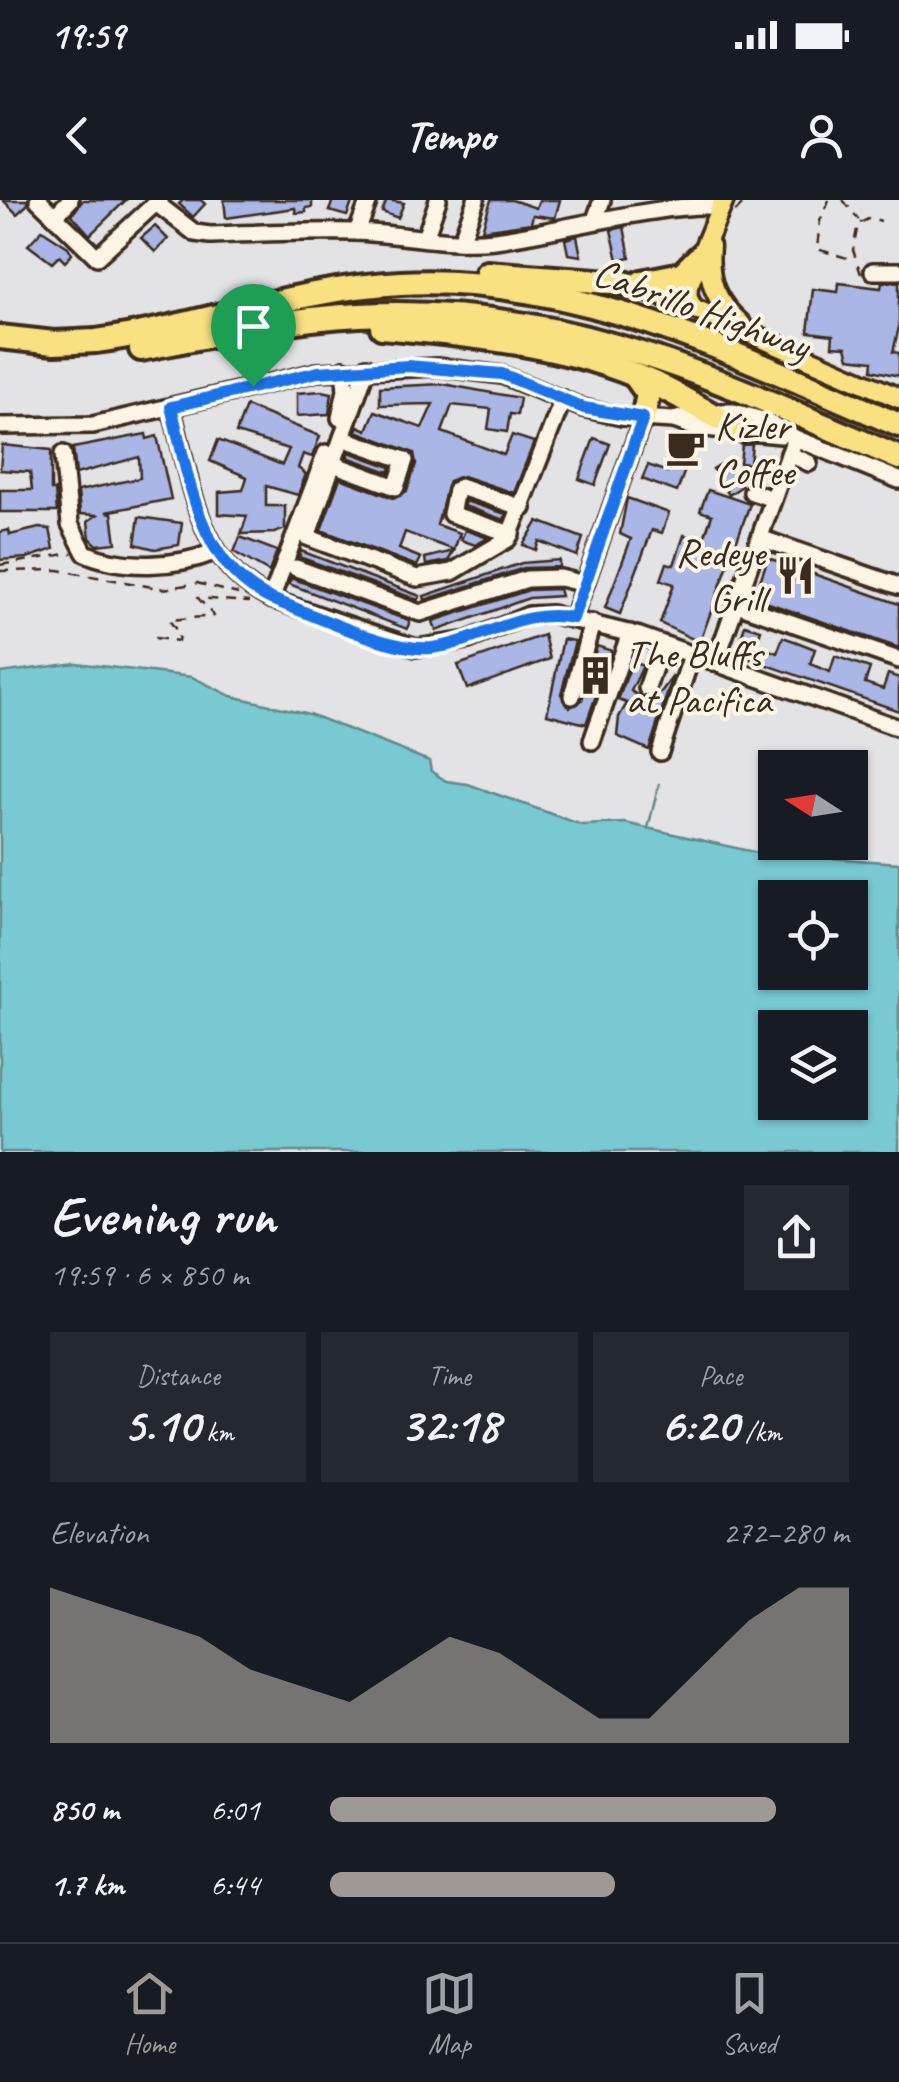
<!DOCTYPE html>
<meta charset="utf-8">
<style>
:root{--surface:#171b24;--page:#242831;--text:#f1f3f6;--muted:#9ea1a6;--line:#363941;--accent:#9f9995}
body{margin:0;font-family:Caveat,sans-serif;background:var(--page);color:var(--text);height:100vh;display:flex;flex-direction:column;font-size:38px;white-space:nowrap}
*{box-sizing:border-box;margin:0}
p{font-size:32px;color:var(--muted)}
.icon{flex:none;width:55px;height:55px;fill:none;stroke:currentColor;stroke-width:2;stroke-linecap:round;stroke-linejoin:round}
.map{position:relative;height:952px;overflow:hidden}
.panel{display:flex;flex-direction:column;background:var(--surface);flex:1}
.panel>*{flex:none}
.needle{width:65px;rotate:282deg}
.buttons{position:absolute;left:758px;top:550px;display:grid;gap:20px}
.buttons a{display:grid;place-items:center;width:110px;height:110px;border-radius:0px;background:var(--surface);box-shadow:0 2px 8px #0004;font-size:50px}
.pin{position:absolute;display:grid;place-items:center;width:85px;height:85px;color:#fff;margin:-102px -42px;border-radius:50% 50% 50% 0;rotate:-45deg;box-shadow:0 0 10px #0007}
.pin .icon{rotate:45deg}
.round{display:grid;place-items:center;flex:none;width:105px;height:105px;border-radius:0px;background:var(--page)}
.head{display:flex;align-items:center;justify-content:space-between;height:170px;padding:0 50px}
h1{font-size:55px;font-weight:600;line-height:75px}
.metrics{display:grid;grid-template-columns:repeat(3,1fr);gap:15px;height:170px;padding:10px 50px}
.metrics div{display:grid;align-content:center;border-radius:0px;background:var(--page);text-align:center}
.metrics b{font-size:50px;font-weight:600}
.metrics small{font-size:28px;font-weight:400}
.metrics p{font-size:28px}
.chart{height:280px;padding:20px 50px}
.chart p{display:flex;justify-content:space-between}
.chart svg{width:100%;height:180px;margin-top:10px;fill:var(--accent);opacity:.7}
ul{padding:0 50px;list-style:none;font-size:32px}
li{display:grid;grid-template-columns:160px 120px 1fr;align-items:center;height:75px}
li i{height:25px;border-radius:12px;background:var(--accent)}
.status{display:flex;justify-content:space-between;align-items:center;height:70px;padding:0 50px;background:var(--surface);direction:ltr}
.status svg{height:28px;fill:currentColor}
header{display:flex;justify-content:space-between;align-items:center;height:130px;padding:0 50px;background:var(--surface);font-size:45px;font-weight:600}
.menu{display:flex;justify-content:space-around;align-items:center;height:140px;border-top:2px solid var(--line);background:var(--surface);font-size:28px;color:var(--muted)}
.menu a{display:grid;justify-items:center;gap:5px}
.menu .current{color:var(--accent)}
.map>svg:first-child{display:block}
.water{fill:#79c9d3;stroke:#60898b;stroke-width:2.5;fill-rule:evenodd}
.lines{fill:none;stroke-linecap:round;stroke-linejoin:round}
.stream{stroke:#60898b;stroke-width:2.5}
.building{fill:#aab6e6;stroke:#3b2a1e;stroke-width:2.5}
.minor-casing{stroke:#3b2a1e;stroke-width:22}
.major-casing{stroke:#3b2a1e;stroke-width:25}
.highway-casing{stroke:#3b2a1e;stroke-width:30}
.path{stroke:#3b2a1e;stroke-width:2.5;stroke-dasharray:10 8;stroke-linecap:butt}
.minor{stroke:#fcf5e5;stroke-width:15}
.major{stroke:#f9e181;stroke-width:18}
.highway{stroke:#f9e181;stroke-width:22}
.route-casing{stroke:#fff;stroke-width:20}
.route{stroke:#1a73e8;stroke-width:12}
.labels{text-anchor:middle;stroke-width:8;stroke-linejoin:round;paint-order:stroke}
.street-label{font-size:40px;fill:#3b2a1e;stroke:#fcf5e5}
.poi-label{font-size:40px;fill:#3b2a1e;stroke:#fcf5e5;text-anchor:start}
</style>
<div class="status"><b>19:59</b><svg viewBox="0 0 49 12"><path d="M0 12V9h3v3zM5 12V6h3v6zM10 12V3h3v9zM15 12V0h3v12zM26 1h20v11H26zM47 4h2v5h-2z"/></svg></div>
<header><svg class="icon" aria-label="back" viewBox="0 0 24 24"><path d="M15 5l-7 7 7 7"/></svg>Tempo<svg class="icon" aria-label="person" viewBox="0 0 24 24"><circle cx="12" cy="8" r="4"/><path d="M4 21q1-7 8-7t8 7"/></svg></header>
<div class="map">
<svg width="899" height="952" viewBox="0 0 899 952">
<rect width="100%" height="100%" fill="#e3e2e5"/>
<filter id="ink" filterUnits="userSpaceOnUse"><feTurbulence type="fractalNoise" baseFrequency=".01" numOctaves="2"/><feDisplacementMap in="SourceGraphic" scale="20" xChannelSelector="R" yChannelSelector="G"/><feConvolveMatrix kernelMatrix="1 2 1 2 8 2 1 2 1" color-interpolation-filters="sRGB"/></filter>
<g filter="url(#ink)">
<path class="water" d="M76 463 192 477 231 496 309 514 429 561 431 571 446 581 468 584 582 625 625 623 758 653 899 663V952H0V473ZM775 698H850V772H775ZM775 828H850V902H775Z"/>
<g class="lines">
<polyline class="stream" points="648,628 659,584"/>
</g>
<g class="building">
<polygon points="3,0 27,0 28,4 17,14"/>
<polygon points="83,0 126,0 90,35 72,15"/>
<polygon points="183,0 201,0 205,4 193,17 179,4"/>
<polygon points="224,0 312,0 312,7 306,8 306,12 296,13 295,8 226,18"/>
<polygon points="333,0 353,0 347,16 329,11"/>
<polygon points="387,0 404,3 398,18 382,12"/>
<polygon points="491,0 512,0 536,8 539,0 560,0 555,18 533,15 531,23 482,30"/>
<polygon points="155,26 168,39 155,52 141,38"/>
<polygon points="624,27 630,57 618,60 611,30"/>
<polygon points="42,30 68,47 72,54 65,62 59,56 52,63 28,45"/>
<polygon points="577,36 581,56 568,54 565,39"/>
<polygon points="882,82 899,82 899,127 893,152 899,153 899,176 872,170 873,161 849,158 846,147 832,146 833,135 808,132 813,89 838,92 839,83 881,88"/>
<polygon points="443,184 520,198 517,215 510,214 507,232 488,229 491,209 452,205 442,232 504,255 512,235 534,242 514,293 463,276 449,281 437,325 460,333 454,350 405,332 399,349 421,358 417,366 321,330 340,278 393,298 407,291 416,264 414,253 356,231 358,226 367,230 375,211 422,228 433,204 380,205 380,187"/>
<polygon points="322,191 332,193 329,214 297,216 297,193"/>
<polygon points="246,206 320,236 312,257 303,254 298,268 306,274 298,295 266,286 266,306 285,306 285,329 275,333 241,334 247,316 219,314 219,292 243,290 247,277 210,261 218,240 282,265 289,249 236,233"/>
<polygon points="146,234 147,239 157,236 171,299 106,312 112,313 116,343 97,345 90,338 88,321 97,315 80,314 78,291 140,278 139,257 76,274 73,248"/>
<polygon points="594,238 610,244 595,285 579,279"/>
<polygon points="680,239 694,245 677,292 642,279 648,265 667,272"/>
<polygon points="752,244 750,264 740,263 742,245"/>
<polygon points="2,245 51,250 51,290 55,290 57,312 0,312 0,290 32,290 30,272 0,270"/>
<polygon points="349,252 391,267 389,272 347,257"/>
<polygon points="726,261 742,286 729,295 713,269"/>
<polygon points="708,290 750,304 701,439 693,439 660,423 674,384 661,380 667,363 674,365 684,335 703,341 712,315 700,311"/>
<polygon points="627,298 669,313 662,333 652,330 620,414 605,408 631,339 620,334"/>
<polygon points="465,301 506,314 504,320 464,306"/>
<polygon points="139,317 182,323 179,345 155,349 135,344"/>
<polygon points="538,321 583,338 577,356 539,341 536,350 523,345"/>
<polygon points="39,328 50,329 54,349 27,358 0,360 0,332 9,330 10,335"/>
<polygon points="465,330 488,338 475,345 461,340"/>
<polygon points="240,337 277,351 269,372 234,352"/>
<polygon points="301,351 420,396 418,400 299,357"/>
<polygon points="454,351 448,361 426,365 425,358"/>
<polygon points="768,358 899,404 899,448 754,398"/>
<polygon points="559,360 559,367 524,368 425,400 424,396 522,363"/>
<polygon points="291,378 410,421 407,429 289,384"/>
<polygon points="529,390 559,389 561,396 529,398 436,431 433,421"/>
<polygon points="745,425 761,430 756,445 777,453 783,437 797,442 815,449 810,464 830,472 835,456 870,468 865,483 883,489 888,474 899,478 899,511 736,454"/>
<polygon points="544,435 550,459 467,489 458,465"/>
<polygon points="563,439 575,441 561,494 570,507 582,500 597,446 612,451 586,524 547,514"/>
<polygon points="632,462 643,466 631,491 644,499 655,500 673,476 649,550 617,536 619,517 627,503 618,500"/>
</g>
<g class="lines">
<defs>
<g id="minor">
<polyline points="38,0 97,57 159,0"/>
<path d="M156 3 195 33 210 35C259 33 307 31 356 32 402 34 449 45 495 40 552 33 672 0 722 7"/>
<polyline points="55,16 70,0"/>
<polyline points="595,20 602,0"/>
<polyline points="357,32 369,0"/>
<polyline points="425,38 438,0"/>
<polyline points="461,41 476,0"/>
<polyline points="873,71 899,71"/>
<polyline points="367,167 307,337 417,378 452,372 508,339 563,199"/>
<path d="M171 207C191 280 196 363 271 399L416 448 468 440 529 415 551 414 640 436 899 528"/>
<polyline points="340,218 346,190 344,169"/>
<polyline points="674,220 693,227 781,235"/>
<polyline points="0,226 93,225 317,172 437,167 502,175 583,208 622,217 674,220 703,212 734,212 766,221 795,238 899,280"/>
<path d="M63 254 70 324 85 353C123 370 177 367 214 352"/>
<polyline points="789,254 809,263"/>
<polyline points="333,264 396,287 405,260 342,238"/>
<polyline points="752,292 773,299"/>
<polyline points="511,334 451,314 456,290 460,287 523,308"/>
<polyline points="760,338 899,386"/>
<polyline points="296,368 420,413 527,379 560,378 585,384"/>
<polyline points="271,399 326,253"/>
<polyline points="737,404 899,460"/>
<polyline points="573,418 643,218"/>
<polyline points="715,463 795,238"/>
<polyline points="647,488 662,444"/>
<polyline points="572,496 592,423"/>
<polyline points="592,541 630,433"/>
<polyline points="660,552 692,455"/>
</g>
<g id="major">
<polyline points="724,0 688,86 687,100 695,109 899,198"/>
<path d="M710 46C707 81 715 101 741 124"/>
</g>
<g id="highway">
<polyline points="487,73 624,83 687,100"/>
<polyline points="642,82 682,74 699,57"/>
<path d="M382 127C472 135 567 144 651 182 684 197 713 218 746 231"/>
<path d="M0 137 54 143 96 141C199 127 297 88 401 83 579 74 740 157 899 225"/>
<path d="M141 149C213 135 285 119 359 115 566 104 715 179 899 258"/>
<polyline points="635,176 648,194 643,218"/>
</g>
</defs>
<use href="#minor" class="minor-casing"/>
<use href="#major" class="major-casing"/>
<use href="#highway" class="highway-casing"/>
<g class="path">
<polyline points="829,0 820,21 817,49 854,60"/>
<polyline points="843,0 859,20"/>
<polyline points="735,12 747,0"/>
<polyline points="861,74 853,50 858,24 870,18 881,21"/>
<polyline points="0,365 72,353"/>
<polyline points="0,371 58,370 164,389 197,383 238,394"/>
<polyline points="155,438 178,441 179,434 169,420 214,416 198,398 249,402"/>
</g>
<use href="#minor" class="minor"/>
<use href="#major" class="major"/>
<use href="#highway" class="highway"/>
</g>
</g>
<g class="lines" filter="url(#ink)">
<defs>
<path id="route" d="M408 166 502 174 584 208 643 218 573 418C520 407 483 442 432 448 389 452 313 414 271 399 197 364 190 279 171 207L318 172Z"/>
</defs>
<use href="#route" class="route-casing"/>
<use href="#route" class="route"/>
</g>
<defs>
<symbol id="cafe-bare" viewBox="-9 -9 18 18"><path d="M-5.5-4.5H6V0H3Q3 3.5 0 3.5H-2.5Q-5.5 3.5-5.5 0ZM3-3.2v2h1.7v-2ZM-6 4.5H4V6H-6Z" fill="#3b2a1e" stroke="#fcf5e5" stroke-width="2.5" paint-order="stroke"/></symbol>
<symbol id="restaurant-bare" viewBox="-9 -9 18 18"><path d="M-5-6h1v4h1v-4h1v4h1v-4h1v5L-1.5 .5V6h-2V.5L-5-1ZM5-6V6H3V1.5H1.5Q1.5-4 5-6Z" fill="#3b2a1e" stroke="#fcf5e5" stroke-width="2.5" paint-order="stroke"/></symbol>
<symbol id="building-bare" viewBox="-9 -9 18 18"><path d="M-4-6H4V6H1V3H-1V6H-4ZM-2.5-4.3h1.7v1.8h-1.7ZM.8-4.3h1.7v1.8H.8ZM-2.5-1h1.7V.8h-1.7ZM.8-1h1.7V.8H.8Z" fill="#3b2a1e" stroke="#fcf5e5" stroke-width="2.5" paint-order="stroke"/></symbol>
</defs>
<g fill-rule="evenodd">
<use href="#cafe-bare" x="658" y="220" width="55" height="55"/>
<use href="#restaurant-bare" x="768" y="348" width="55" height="55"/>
<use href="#building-bare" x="568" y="448" width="55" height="55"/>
</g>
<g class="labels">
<g class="street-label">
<text transform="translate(702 108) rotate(20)" y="14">Cabrillo Highway</text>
</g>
<g class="poi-label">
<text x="715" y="239">Kizler<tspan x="715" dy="46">Coffee</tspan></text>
<text x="765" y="366" text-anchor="end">Redeye<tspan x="765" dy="46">Grill</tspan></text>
<text x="626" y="467">The Bluffs<tspan x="626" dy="46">at Pacifica</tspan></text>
</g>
</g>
</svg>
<div class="buttons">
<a><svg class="needle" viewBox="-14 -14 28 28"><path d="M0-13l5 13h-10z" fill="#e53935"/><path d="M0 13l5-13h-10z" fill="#9ea1a6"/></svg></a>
<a><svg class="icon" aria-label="locate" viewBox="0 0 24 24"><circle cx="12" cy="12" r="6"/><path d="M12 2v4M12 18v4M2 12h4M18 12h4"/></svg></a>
<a><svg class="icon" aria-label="layers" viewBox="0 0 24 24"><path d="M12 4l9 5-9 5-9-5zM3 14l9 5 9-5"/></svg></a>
</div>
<div class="pin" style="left:253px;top:186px;background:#1e9e55"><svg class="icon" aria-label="arrive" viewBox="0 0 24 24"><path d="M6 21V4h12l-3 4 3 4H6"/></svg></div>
</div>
<section class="panel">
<div class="head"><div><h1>Evening run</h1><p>19:59 · 6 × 850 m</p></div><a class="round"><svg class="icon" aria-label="share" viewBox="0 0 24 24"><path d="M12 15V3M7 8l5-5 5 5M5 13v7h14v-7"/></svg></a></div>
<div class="metrics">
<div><p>Distance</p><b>5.10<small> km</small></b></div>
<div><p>Time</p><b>32:18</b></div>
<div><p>Pace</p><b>6:20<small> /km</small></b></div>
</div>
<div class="chart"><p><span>Elevation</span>272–280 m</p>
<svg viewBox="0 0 160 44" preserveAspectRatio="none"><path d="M0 44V6L10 10L20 14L30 18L40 26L50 30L60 34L70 26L80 18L90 22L100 30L110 38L120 38L130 26L140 14L150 6L160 6V44z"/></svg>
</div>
<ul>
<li><b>850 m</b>6:01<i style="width:86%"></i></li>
<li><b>1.7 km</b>6:44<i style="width:55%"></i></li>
</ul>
</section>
<nav class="menu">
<a class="current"><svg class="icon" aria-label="home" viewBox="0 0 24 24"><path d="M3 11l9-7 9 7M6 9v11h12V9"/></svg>Home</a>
<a><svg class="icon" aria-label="map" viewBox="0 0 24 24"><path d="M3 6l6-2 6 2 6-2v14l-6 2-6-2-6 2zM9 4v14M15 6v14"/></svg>Map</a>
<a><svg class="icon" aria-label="saved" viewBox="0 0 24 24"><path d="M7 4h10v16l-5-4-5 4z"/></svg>Saved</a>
</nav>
